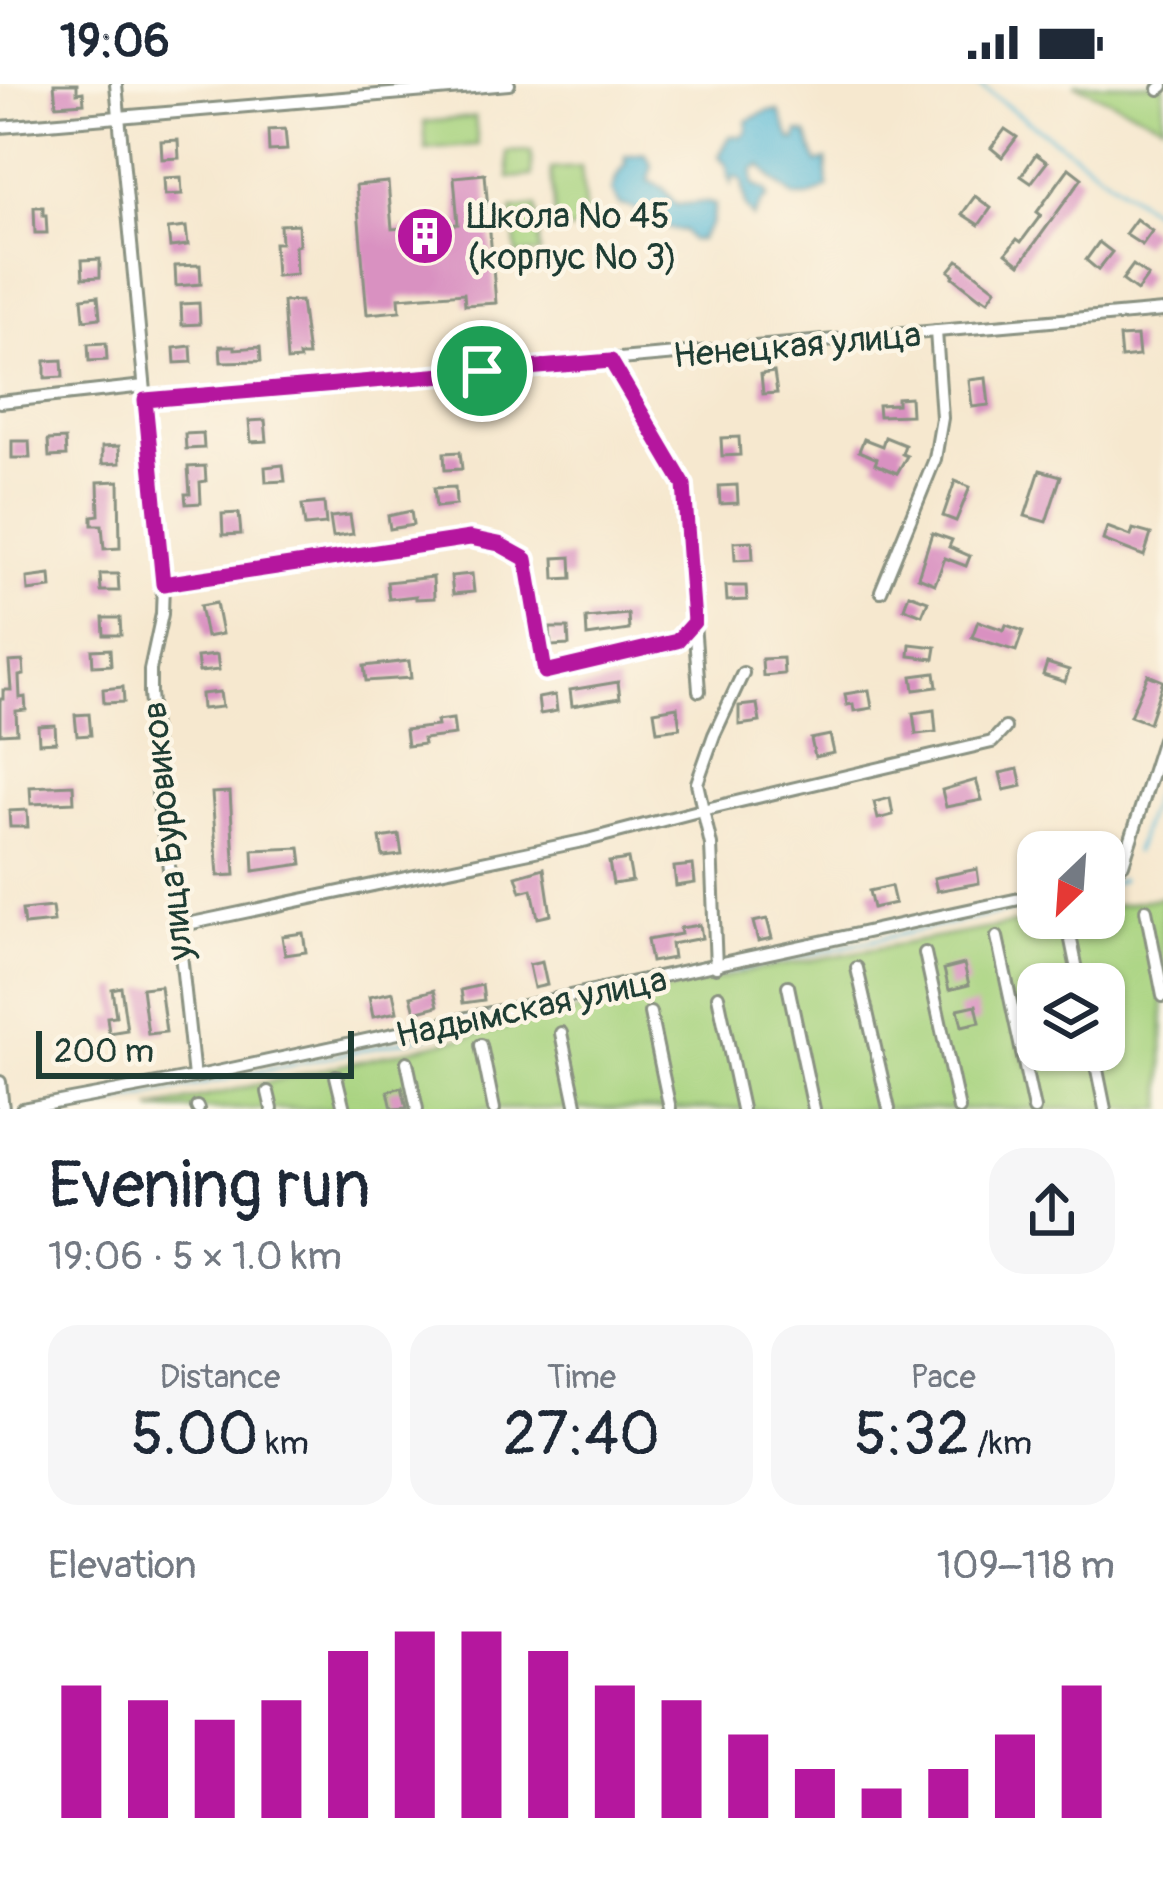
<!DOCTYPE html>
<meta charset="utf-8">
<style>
:root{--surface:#fff;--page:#f6f6f7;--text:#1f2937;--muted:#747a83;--accent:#b5179e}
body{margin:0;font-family:Pangolin,sans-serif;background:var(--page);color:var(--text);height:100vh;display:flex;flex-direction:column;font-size:45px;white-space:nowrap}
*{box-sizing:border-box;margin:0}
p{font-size:39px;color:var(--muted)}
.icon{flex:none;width:66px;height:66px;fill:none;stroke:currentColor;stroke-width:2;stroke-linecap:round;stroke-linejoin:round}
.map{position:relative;height:1025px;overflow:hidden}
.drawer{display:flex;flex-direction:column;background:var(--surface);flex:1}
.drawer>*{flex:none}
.needle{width:78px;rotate:205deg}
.buttons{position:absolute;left:1017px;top:747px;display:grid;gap:24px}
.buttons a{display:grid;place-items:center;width:108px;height:108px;border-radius:24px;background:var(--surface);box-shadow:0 3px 9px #0004;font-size:60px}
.scale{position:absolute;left:36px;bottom:30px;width:318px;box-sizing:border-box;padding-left:12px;border:6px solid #1f3d34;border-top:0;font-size:33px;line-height:42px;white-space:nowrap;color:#1f3d34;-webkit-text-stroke:9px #fcf5e5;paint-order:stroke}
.pin{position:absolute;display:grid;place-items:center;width:102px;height:102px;color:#fff;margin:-51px;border:6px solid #fff;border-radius:50%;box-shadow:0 3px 12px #0007}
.round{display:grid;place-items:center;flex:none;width:126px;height:126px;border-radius:36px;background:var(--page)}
.headline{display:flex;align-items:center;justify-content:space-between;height:204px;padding:0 48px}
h1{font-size:66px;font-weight:600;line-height:90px}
.figures{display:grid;grid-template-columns:repeat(3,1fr);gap:18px;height:204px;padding:12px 48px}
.figures div{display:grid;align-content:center;border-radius:30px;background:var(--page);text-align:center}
.figures b{font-size:60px;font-weight:600}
.figures small{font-size:33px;font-weight:400}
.figures p{font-size:33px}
.chart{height:336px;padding:24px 48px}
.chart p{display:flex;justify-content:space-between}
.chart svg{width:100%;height:216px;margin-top:12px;stroke:var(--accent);stroke-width:6}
.status{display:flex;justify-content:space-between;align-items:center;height:84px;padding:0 60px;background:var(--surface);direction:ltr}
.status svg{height:33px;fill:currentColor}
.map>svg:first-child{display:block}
.green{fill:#a7d37f;stroke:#63885a;stroke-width:3;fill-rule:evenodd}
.water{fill:#58b9d7;stroke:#3c7b86;stroke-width:3}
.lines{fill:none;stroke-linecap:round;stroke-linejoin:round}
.stream{stroke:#58b9d7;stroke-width:3}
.building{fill:#d991c1}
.minor-casing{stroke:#8a9282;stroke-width:16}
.minor{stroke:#fff;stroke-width:10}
.route-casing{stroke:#fff;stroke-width:24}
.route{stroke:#b5179e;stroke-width:15}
.labels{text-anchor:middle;stroke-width:9;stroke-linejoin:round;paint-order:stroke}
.poi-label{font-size:36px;fill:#1f3d34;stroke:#fcf5e5;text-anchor:start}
.street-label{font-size:36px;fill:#1f3d34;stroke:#fcf5e5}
</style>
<div class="status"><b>19:06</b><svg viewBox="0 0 49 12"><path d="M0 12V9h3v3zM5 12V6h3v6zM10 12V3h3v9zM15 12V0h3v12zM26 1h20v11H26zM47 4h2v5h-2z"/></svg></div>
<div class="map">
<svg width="1163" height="1025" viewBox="0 0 1163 1025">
<rect width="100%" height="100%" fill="#fcf5e5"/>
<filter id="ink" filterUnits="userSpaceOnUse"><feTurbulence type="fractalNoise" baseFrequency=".00833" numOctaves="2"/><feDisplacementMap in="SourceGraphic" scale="24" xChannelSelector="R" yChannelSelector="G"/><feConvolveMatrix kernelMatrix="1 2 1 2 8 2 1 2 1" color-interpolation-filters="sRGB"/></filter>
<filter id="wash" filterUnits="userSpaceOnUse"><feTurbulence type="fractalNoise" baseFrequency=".004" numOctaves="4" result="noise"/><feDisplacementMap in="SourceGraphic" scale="48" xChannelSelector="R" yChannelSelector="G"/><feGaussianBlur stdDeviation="2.7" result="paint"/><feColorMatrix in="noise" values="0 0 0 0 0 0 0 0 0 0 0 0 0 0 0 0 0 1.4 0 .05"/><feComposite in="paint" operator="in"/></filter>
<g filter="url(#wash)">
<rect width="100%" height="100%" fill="#f6e8cf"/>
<g class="green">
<polygon points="1074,0 1163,0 1163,40"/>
<polygon points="475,33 478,61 426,66 424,38"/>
<polygon points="531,67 532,92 509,94 507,68"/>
<polygon points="581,83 587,144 556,147 551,85"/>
<polygon points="536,122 540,169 517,171 512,125"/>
<path d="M1163 813V1025H151L756 886 1047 834H1104V824ZM1038 900H1104V966H1038Z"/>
</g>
<g class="water">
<polygon points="768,27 779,27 791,56 796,56 798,48 807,50 817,79 826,76 828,103 808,113 795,113 773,96 761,81 753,86 753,101 766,107 768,113 762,119 753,134 746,123 742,97 735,92 731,100 726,80 719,72 730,52 742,52 747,47 747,37"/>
<path d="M645 69 652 81 649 97 663 104 676 121 705 118 715 121 712 139 700 156H691L684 146C659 149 644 124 620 121L612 107 617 92 626 80 625 72Z"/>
</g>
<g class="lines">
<g class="stream">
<polyline points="977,0 1163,134"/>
<polyline points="1135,768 1163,682"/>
<polyline points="1104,803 1122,796"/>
<polyline points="86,1025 1038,821"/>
</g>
</g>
<g id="blocks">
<g class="building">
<polygon points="54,0 77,0 77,9 83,8 84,19 56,21"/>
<polygon points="285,45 287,66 269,67 268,46"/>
<polygon points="1005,45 1017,53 1002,73 991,64"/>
<polygon points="178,56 179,74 162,75 161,57"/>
<polygon points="1036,70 1047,78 1031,99 1021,92"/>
<polygon points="1069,84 1082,94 1020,180 1006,169 1017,155 1021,158 1041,131 1037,128"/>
<polygon points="485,90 496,219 465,221 464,209 399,214 400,227 367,230 356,101 388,98 392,145 458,140 454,93"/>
<polygon points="181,93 182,110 165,111 164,94"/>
<polygon points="975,112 991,124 979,141 962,130"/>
<polygon points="34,123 43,123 43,131 46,131 47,149 35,149"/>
<polygon points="1136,135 1152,147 1142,161 1125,150"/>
<polygon points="298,140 299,161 295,162 296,190 276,192 274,159 281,159 280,141"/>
<polygon points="186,143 188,161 170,163 168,145"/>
<polygon points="1099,158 1112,168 1098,186 1086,176"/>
<polygon points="100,175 100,193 83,194 82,176"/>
<polygon points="958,176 996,205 988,217 982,213 981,215 953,193 954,191 949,187"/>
<polygon points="200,181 201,200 176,202 175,182"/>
<polygon points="1133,181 1148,192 1137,207 1122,196"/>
<polygon points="98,212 100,234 84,236 82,214"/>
<polygon points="301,217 308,272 299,272 300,276 287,277 283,218"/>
<polygon points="199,219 200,240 182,241 181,220"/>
<polygon points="1137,252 1139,272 1121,274 1119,253"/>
<polygon points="106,259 107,276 89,277 88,260"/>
<polygon points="191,262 192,278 175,279 174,264"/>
<polygon points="220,262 235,262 235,265 260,263 261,277 221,278"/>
<polygon points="62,276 63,293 45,294 45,277"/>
<polygon points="774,288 777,309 763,310 761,290"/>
<polygon points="986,294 989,321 972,323 969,296"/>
<polygon points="910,313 911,331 879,332 878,321 897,320 897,314"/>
<polygon points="265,336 267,357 251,358 249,337"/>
<polygon points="203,349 204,364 186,365 185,350"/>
<polygon points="739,353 740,371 722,372 721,354"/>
<polygon points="885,353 905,361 902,370 907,372 897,389 875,380 877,375 859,367 864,355 882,362"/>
<polygon points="65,355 66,372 49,373 48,356"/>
<polygon points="12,357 29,357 30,374 12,374"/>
<polygon points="119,362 120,379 102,380 102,363"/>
<polygon points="460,368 462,385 445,386 444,369"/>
<polygon points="283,381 285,397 266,398 265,383"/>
<polygon points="205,382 206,397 200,398 201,419 186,420 185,410 190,410 188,383"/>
<polygon points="1040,386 1061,392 1046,438 1025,432"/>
<polygon points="119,397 120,464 104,465 102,441 92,441 92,432 99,431 98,398"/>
<polygon points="955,397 970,403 956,437 943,432"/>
<polygon points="737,401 738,419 720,420 719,402"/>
<polygon points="455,403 456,421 436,423 434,404"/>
<polygon points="324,419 326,440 305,442 302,421"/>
<polygon points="411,427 413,441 390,445 388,432"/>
<polygon points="239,429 241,450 223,451 222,430"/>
<polygon points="350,431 353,450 333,453 330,433"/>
<polygon points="1107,443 1131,452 1133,445 1151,450 1144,472 1103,456"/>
<polygon points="932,449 952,456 949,463 970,472 966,482 945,474 935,500 918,493"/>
<polygon points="752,457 753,475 735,476 734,458"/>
<polygon points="571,473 572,494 555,495 554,474"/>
<polygon points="100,490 118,490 119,507 101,507"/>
<polygon points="472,490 474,508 453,510 451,492"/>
<polygon points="50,491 51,504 28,507 27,494"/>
<polygon points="433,493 434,514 416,515 416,512 389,515 387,498"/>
<polygon points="726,502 746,502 747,516 727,517"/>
<polygon points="909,510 928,517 922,531 904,524"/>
<polygon points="216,519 222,550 206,553 200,522"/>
<polygon points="628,530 629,546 587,552 586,534"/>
<polygon points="103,534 120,534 121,551 104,551"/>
<polygon points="978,537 1004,546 1006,541 1023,547 1016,567 972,553"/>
<polygon points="550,544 568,544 569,561 551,562"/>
<polygon points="910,560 936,563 934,575 909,572"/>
<polygon points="110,565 111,581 93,582 92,566"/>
<polygon points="217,571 219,586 199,588 197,573"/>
<polygon points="783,574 784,590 763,592 762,575"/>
<polygon points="23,577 24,591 19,592 20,614 25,613 26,626 16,627 17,649 0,650 0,615 3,615 3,606 11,606 9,578"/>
<polygon points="409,577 411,594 366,597 364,582"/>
<polygon points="1047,579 1069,586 1065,598 1043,591"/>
<polygon points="935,589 937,603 914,606 912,592"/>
<polygon points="1148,591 1163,597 1149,639 1130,632"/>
<polygon points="618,598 620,614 572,622 570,606"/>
<polygon points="123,603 124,618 104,619 103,605"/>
<polygon points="869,606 872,624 854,627 853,620 847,621 845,610"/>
<polygon points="220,608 222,623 202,625 201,610"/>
<polygon points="555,611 557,627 540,630 538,614"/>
<polygon points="757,620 760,638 739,641 739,622"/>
<polygon points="677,623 680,644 657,647 654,627"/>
<polygon points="934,626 936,648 916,650 913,629"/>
<polygon points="89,630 91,651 77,652 75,631"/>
<polygon points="453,635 455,651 423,655 424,660 407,662 405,646 437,642 436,637"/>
<polygon points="55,641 56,658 39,659 38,642"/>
<polygon points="830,651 834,669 815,673 811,655"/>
<polygon points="1018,685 1022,702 1004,706 1000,689"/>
<polygon points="976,696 982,716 946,723 942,706"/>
<polygon points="73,701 74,718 31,720 30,703"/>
<polygon points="230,708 235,791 218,792 212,709"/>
<polygon points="890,714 893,731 878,735 874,718"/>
<polygon points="27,726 28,743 10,743 9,727"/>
<polygon points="399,751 402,771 383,773 380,754"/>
<polygon points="300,764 302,780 254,787 253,766"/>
<polygon points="628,775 632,797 613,800 609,778"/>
<polygon points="693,781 695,799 676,802 674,783"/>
<polygon points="544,784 551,831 538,834 532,805 521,808 516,792"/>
<polygon points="977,785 979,799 937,807 934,794"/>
<polygon points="891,802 895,819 873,824 869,807"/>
<polygon points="52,823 54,838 24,841 22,826"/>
<polygon points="767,835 772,854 758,857 753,838"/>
<polygon points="700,841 702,854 671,860 673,874 651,878 647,856 681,850 680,844"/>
<polygon points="303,849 306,868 285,871 282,852"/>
<polygon points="542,878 547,901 534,904 529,881"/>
<polygon points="964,880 969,901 949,906 944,885"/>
<polygon points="482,901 484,916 463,919 461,906"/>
<polygon points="160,902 166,948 148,950 142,904"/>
<polygon points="121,903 127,946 109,949 107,933 116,932 112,905"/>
<polygon points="434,906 438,922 415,928 411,912"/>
<polygon points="393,908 397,928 373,933 369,913"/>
<polygon points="976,921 980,938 962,942 958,925"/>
<polygon points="402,1003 407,1024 392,1025 388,1007"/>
</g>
</g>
</g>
<g filter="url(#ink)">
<use href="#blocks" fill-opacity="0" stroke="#8a9282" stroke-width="3"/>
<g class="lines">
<defs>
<g id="minor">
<polyline points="116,0 163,499 162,530 150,586 150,609 159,720 178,842 194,993"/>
<polyline points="1159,5 1163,2"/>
<polyline points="0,43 509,0"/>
<polyline points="612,277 684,401 699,607"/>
<polyline points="145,317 1163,227"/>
<polyline points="0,318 144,302"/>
<polyline points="163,499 470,453 499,460 527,475 545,588 677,557 694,538"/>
<polyline points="881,507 935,375 942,334 936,247"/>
<polyline points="1104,790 1123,780 1163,655"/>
<polyline points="1146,826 1163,912"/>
<polyline points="1067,837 1080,900"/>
<polyline points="178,842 587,756 702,726 992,658 1005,644"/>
<polyline points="997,853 1034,1025"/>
<polyline points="925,869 959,1025"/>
<polyline points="716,883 711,761 697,699 714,651 743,589"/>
<polyline points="857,884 889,1025"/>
<polyline points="788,902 814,1025"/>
<polyline points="718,912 742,1025"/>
<polyline points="650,929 670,1025"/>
<polyline points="561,949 577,1025"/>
<polyline points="481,961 494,1025"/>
<polyline points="1093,966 1105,1025"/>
<polyline points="407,978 417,1025"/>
<polyline points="336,992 344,1025"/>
<polyline points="0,998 3,1025"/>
<polyline points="268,1008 272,1025"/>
<polyline points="197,1023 198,1025"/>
<polyline points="22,1025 194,993 1038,811"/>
</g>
</defs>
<use href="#minor" class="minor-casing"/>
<use href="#minor" class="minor"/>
</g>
</g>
<g class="lines" filter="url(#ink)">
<defs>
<polygon id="route" points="611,277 684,401 694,538 677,557 545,588 526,475 499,460 470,454 163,500 145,316"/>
</defs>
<use href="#route" class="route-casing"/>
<use href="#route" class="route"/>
</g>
<defs>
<symbol id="building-disc" viewBox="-11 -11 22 22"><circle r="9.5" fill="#b5179e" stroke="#fcf5e5"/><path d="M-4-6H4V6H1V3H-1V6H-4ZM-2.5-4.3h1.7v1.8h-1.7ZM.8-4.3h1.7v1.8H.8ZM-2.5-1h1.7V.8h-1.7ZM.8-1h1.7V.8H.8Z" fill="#fff"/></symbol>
</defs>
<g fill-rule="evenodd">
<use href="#building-disc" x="392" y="119" width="66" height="66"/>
</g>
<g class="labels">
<g class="poi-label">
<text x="467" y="144">Школа № 45<tspan x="467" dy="41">(корпус № 3)</tspan></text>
</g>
<g class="street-label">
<text transform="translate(797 260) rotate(-5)" y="13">Ненецкая улица</text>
<text transform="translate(166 747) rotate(-96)" y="13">улица Буровиков</text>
<text transform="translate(531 922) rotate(-12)" y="13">Надымская улица</text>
</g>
</g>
</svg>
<div class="buttons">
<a><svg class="needle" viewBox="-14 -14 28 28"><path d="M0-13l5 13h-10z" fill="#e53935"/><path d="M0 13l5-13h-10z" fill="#747a83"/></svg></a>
<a><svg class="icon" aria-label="layers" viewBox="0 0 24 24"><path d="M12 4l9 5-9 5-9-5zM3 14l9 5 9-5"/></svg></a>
</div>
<div class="scale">200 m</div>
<div class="pin" style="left:482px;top:287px;background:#1e9e55"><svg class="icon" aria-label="arrive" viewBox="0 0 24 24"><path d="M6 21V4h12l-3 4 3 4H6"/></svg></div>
</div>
<section class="drawer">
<div class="headline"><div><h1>Evening run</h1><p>19:06 · 5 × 1.0 km</p></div><a class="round"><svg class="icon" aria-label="share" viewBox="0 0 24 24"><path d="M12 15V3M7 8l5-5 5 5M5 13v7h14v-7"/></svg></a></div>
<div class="figures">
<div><p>Distance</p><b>5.00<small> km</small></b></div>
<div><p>Time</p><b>27:40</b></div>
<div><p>Pace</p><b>5:32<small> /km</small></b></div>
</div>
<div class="chart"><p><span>Elevation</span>109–118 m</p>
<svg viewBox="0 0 160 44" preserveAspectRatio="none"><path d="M5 44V17M15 44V20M25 44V24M35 44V20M45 44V10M55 44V6M65 44V6M75 44V10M85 44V17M95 44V20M105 44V27M115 44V34M125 44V38M135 44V34M145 44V27M155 44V17"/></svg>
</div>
</section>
